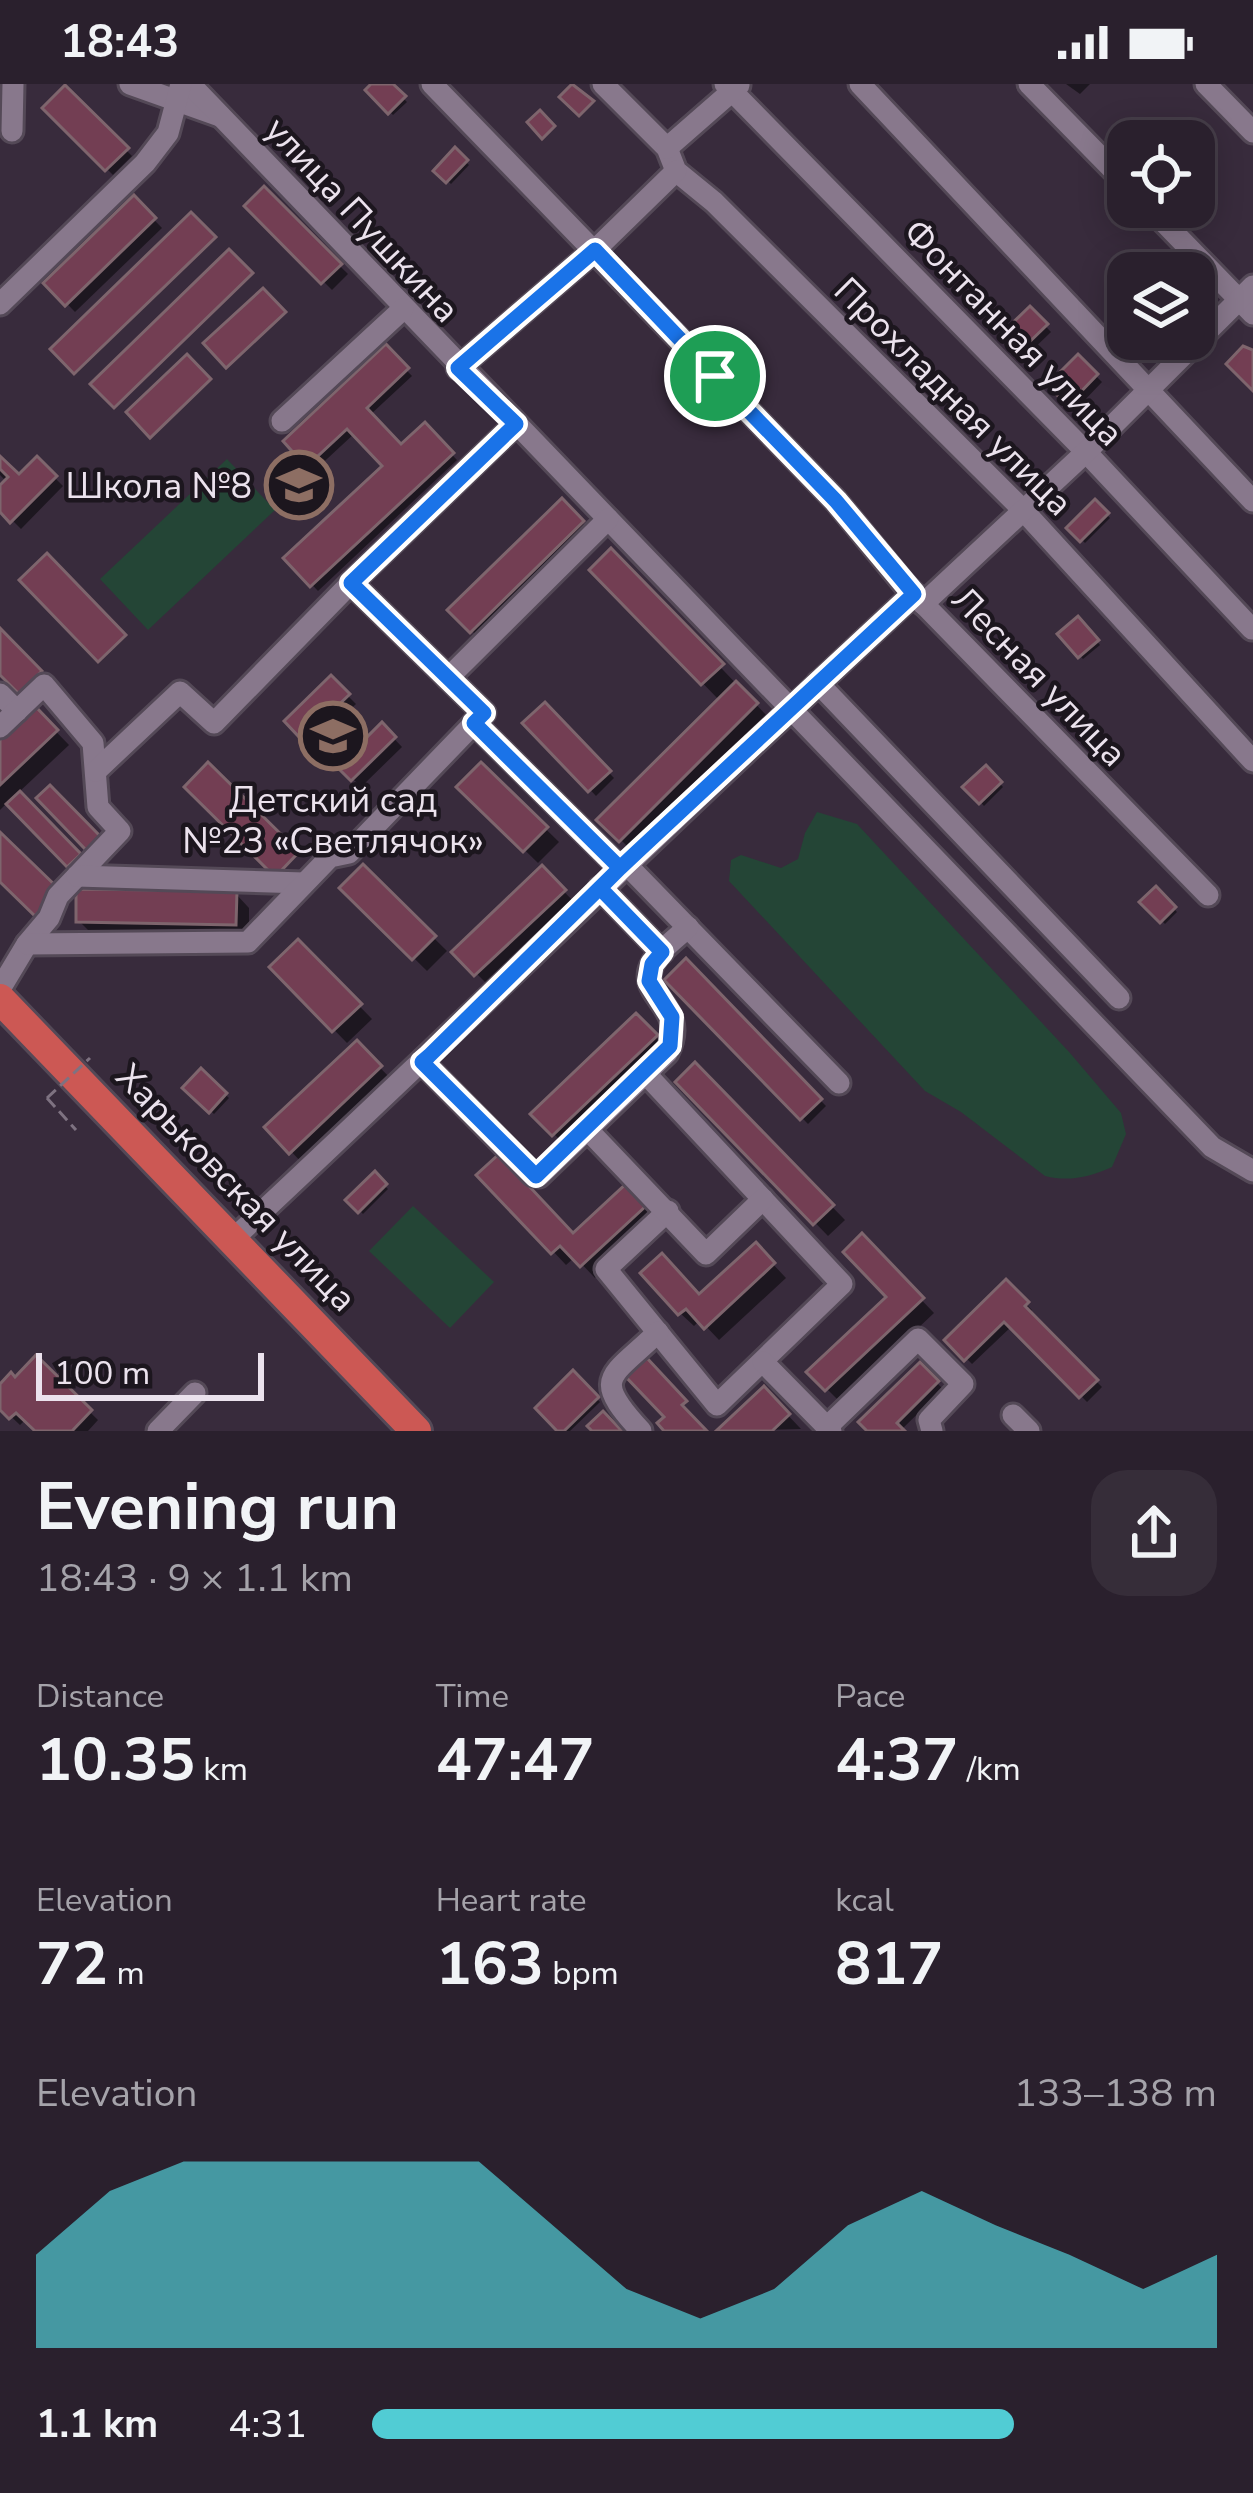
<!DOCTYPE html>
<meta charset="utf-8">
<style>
:root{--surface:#2a202d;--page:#362d39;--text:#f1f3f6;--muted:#a5a3aa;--line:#463e49;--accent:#51ccd4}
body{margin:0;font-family:"Nunito Sans",sans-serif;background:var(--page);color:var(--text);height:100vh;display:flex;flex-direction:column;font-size:45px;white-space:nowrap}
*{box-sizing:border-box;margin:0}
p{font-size:39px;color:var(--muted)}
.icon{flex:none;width:66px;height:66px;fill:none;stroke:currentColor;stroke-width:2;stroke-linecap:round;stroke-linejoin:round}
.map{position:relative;height:1347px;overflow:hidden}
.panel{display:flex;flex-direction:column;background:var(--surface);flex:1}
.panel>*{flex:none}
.controls{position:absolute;left:1107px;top:36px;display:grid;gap:24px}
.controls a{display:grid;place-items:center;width:108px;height:108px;border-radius:24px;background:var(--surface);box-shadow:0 6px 30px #0003,0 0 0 3px var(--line);font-size:60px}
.scale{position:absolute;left:36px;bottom:30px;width:228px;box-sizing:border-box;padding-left:12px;border:6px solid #ebe2ed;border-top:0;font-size:33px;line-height:42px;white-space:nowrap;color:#ebe2ed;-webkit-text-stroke:9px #1c161e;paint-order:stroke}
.pin{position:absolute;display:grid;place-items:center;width:102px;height:102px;color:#fff;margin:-51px;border:6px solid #fff;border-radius:50%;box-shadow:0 3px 12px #0007}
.round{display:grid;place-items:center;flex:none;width:126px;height:126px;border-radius:36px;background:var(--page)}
.overview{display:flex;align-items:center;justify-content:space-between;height:204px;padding:0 36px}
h1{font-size:66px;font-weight:700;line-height:90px}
.figures{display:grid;grid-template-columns:repeat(3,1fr);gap:18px;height:204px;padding:12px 36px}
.figures div{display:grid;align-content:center}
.figures b{font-size:60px;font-weight:700}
.figures small{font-size:33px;font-weight:400}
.figures p{font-size:33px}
.chart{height:336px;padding:24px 36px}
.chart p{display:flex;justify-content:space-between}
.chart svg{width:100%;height:216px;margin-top:12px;fill:var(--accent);opacity:.7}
ul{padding:0 36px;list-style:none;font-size:39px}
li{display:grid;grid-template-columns:192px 144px 1fr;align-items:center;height:90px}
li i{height:30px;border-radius:15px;background:var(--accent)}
.status{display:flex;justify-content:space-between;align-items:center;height:84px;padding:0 60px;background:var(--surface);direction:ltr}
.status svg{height:33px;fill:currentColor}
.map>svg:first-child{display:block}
.green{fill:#244536}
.shadow{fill:#0007}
.building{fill:#733e53;stroke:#7e656d;stroke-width:3}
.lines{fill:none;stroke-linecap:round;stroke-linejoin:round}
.minor-casing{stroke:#544957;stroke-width:27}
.highway-casing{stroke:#544957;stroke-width:36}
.path{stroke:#7e7281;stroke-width:3;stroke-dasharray:12 6;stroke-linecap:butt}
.minor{stroke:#88788c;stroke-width:21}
.highway{stroke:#cc5854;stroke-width:30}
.path-bridge{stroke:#7e7281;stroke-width:3;stroke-dasharray:12 6;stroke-linecap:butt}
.route-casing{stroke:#fff;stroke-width:24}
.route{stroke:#1a73e8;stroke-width:15}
.labels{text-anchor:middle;stroke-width:9;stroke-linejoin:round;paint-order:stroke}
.street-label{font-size:36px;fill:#ebe2ed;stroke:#1c161e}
.poi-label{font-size:36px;fill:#ebe2ed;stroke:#1c161e;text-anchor:end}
</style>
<div class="status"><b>18:43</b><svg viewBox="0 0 49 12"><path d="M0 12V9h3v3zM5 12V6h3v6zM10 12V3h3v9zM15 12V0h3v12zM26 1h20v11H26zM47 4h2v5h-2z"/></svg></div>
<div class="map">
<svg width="1253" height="1347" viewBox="0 0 1253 1347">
<rect width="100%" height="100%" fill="#382b3c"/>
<g class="green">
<polygon points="227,375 275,426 148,546 100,495"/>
<path d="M817 728 857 740 1070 969 1121 1029 1126 1050 1112 1083C1090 1093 1069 1098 1045 1092L961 1028 925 1007 729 797 731 776 741 771 781 784 798 775 805 749Z"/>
<polygon points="413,1122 494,1198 450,1244 369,1167"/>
</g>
<g class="shadow">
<polygon points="376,0 389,0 407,18 393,31 369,6"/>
<polygon points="1066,0 1090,0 1080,10"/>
<polygon points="65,5 132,72 113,91 46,24"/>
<polygon points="455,68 469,81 451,100 437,87"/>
<polygon points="264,107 348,190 332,206 248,122"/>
<polygon points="134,115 162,144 75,228 47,199"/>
<polygon points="191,132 214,156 77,289 54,265"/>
<polygon points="1030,226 1051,248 1025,273 1003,252"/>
<polygon points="386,265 412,292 370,331 401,364 425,342 457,376 318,507 287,474 386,382 355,349 314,387 287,358"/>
<polygon points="1078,274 1102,298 1081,320 1076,316 1071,320 1051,301"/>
<polygon points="0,376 19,395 37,376 63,402 21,445 0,424 0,405 7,398 0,391"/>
<polygon points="562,418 595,452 485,560 451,526"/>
<polygon points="1095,419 1110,434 1085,459 1070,444"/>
<polygon points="611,469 769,634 634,769 601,736 720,617 593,486"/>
<polygon points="1078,536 1100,561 1083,575 1061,551"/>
<polygon points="331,595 356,620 335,640 359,665 382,642 402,663 361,703 340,682 354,668 329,642 311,660 288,637"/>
<polygon points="545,622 614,694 596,712 527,639"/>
<polygon points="36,627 69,661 18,709 80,772 70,782 8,718 0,726 0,660"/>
<polygon points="481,682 559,758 538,779 460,703"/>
<polygon points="986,685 1003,703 984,722 967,703"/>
<polygon points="363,784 447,867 427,887 343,804"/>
<polygon points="542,785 577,821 490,903 455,868"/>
<polygon points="1156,806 1177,828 1165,840 1144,818"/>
<polygon points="236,810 249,824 249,853 92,850 79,837"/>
<polygon points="298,859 372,935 347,959 273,883"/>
<polygon points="686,879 826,1022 808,1040 668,896"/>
<polygon points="636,933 669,966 567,1063 534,1030"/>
<polygon points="357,960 393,997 304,1081 269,1044"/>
<polygon points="695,982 845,1136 828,1152 679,998"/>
<polygon points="201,988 229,1014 214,1030 186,1004"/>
<polygon points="481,1091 573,1153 626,1103 658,1136 595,1194 575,1173 566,1181"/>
<polygon points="374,1092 388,1105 363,1130 350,1116"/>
<polygon points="862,1154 934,1229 840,1318 810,1288 890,1213"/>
<polygon points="756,1162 786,1194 719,1256 700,1236 694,1242 680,1229"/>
<polygon points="1006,1200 1032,1226 1029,1230 1102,1303 1087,1318 1012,1242 972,1280 948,1256"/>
<polygon points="36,1275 98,1336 88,1347 39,1347 26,1335 20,1341 1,1323 0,1305"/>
<polygon points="920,1282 943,1305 900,1347 872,1347"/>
<polygon points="573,1291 600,1318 570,1347 561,1347"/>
<polygon points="764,1306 801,1345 720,1347"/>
</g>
<g class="building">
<polygon points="371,0 393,0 406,12 388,30 365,6"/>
<polygon points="572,0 594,17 579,32 559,13"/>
<polygon points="65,1 129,64 105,87 42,24"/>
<polygon points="540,26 555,42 542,55 527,38"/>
<polygon points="455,63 468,76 446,99 433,87"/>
<polygon points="264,102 342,180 321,200 244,122"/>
<polygon points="134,111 156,134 65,222 43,199"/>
<polygon points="191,128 216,153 74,290 50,265"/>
<polygon points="229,165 253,189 114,324 90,300"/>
<polygon points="263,204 286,228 226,284 203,259"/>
<polygon points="1030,222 1048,240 1017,270 999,252"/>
<polygon points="386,260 409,284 367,324 401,360 425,338 454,369 310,503 283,474 382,382 347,345 306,383 283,357"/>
<polygon points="1243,262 1253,266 1253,307 1226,280"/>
<polygon points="187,270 211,295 150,354 126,328"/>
<polygon points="1078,270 1098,290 1073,316 1068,312 1063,317 1047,301"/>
<polygon points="0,372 19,390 37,372 57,392 10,439 0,428 0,401 8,393 0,385"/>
<polygon points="562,414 584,437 470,549 447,526"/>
<polygon points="1095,415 1109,429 1080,458 1066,444"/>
<polygon points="611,464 724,580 701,601 589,486"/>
<polygon points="47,469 126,551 98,578 19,496"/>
<polygon points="1078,532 1099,556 1078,574 1057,550"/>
<polygon points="0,544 42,587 19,610 0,591"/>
<polygon points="331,591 350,610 329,630 359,661 382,638 396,653 351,697 336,682 350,668 318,636 300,654 284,637"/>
<polygon points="736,597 758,619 619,758 596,736"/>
<polygon points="545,618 611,687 588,708 522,639"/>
<polygon points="36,623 58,646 0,701 0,656"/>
<polygon points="208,678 299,768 275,793 184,703"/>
<polygon points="481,678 548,743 523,768 456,703"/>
<polygon points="986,681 1002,698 979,720 962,703"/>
<polygon points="50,701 101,753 87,767 36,714"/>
<polygon points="20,707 81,770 67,783 6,720"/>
<polygon points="0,748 60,806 35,832 0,798"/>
<polygon points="363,780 436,852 412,876 339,804"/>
<polygon points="542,781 566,806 474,892 451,868"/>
<polygon points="1156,802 1176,823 1160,839 1139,818"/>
<polygon points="76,805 237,807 236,841 76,838"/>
<polygon points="298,855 362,920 332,948 269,883"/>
<polygon points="686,874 822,1015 800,1036 664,896"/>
<polygon points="636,929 658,951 552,1052 530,1030"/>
<polygon points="357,956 382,982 289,1070 264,1043"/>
<polygon points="695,978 834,1121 813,1141 675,998"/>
<polygon points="201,984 227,1009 209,1029 182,1004"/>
<polygon points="499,1070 573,1149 627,1099 647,1121 580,1183 560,1162 551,1170 476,1091"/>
<polygon points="375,1087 387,1100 358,1129 345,1116"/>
<polygon points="862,1149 924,1214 825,1307 806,1288 886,1213 843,1168"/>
<polygon points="756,1158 775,1179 704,1245 686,1225 678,1231 640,1189 662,1169 699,1210"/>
<polygon points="1006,1195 1029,1218 1025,1222 1098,1296 1079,1314 1004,1238 964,1277 944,1256"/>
<polygon points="36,1271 92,1326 72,1347 35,1347 16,1329 9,1335 0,1326 0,1300 11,1288 15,1293"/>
<polygon points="646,1273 687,1317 682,1321 707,1347 664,1347 657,1339 664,1333 625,1292"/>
<polygon points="920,1278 939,1297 897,1339 905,1347 867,1347 858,1338"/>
<polygon points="573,1286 599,1313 564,1347 557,1347 535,1324"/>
<polygon points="764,1302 790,1330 772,1347 716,1347"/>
<polygon points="603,1327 622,1347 592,1347 587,1342"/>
</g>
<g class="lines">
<defs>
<g id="minor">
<polyline points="130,0 220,32"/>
<polyline points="190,0 1212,1063 1253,1087"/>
<polyline points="432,0 836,417 905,501 1208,811"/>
<polyline points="603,0 667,64 676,87 714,118 1023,426 1253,677"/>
<polyline points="725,0 1086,368 1252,545"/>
<polyline points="860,0 1253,417"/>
<polyline points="1029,0 1128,101"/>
<polyline points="1206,0 1253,48"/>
<polyline points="12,47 13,0"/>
<polyline points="667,64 739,1"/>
<polyline points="1149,123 1253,230"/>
<polyline points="0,220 145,79 168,49 181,0"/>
<polyline points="458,284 595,166 676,87"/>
<polyline points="282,337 403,225"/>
<polyline points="351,499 516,340"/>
<polyline points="923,520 1086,368 1253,202"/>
<polyline points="448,594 608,435"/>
<polyline points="818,599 1119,914"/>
<polyline points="0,610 17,627"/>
<polyline points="474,639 620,784"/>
<polyline points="0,643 44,601 93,659 98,723 120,747 58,812 49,834 27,860 0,905"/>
<polyline points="625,779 839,999"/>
<polyline points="77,792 304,799"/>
<polyline points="600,804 662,868"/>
<polyline points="27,860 248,858 330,773 349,769 484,629 351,499 214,639 180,608 96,687"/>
<path d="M422 978 533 1091 539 1092 667 969C691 921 634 912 653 879 660 865 677 854 688 843"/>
<polyline points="645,989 842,1200 717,1321 606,1185 668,1127"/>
<polyline points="587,1045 706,1170 763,1115"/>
<path d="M231 1157C460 943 684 724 914 510"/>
<polyline points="763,1278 831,1347"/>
<polyline points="1013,1331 1029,1347"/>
<polyline points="827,1343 918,1255 963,1300 929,1336 932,1347"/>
<polyline points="158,1347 195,1309"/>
<path d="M641 1347C590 1292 611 1294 658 1248"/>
</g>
<polyline id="highway" points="0,915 416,1347"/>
</defs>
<use href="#minor" class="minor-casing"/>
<use href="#highway" class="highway-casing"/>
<polyline class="path" points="47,1014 76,1046"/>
<use href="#minor" class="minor"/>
<use href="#highway" class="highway"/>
<polyline class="path-bridge" points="47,1014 90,974"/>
</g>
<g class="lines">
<defs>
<polyline id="route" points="715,292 595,166 458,284 516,340 351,499 484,629 474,639 620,784 600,804 662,868 652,880 649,897 672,933 670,962 536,1092 422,978 429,972 620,784 637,768 914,510 836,417 715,292"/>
</defs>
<use href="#route" class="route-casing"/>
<use href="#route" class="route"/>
</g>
<defs>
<symbol id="school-ring" viewBox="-11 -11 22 22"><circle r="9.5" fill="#1c161e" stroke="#8d6e63" stroke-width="1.5"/><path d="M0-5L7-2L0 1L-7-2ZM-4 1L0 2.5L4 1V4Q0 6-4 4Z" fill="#8d6e63"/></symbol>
</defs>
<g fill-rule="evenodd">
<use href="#school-ring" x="261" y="363" width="76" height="76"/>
<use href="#school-ring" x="295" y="614" width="76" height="76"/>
</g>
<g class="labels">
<g class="street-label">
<text transform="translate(363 135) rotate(47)" y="13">улица Пушкина</text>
<text transform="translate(1014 248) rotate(46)" y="13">Фонтанная улица</text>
<text transform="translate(954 312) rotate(45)" y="13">Прохладная улица</text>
<text transform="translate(1040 592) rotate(46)" y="13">Лесная улица</text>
<text transform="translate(237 1103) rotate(46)" y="13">Харьковская улица</text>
</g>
<g class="poi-label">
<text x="252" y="414">Школа №8</text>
<text x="333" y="728" text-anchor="middle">Детский сад<tspan x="333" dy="41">№23 «Светлячок»</tspan></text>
</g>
</g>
</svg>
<div class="controls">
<a><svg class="icon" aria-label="locate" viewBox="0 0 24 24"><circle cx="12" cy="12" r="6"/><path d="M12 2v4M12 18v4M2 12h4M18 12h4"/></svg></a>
<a><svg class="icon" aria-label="layers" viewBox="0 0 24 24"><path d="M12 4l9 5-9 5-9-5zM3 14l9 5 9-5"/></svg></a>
</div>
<div class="scale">100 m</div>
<div class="pin" style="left:715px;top:292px;background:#1e9e55"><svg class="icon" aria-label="arrive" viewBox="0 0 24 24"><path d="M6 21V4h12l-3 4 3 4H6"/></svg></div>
</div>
<section class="panel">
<div class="overview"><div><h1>Evening run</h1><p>18:43 · 9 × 1.1 km</p></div><a class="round"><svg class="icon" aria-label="share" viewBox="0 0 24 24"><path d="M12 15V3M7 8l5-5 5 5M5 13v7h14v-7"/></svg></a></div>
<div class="figures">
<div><p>Distance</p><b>10.35<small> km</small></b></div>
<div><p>Time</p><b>47:47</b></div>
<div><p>Pace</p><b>4:37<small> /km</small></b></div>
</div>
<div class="figures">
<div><p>Elevation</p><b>72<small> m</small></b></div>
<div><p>Heart rate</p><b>163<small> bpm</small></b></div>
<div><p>kcal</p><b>817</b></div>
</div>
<div class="chart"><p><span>Elevation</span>133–138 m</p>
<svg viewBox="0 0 160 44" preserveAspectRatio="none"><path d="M0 44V25L10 12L20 6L30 6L40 6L50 6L60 6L70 19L80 32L90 38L100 32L110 19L120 12L130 19L140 25L150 32L160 25V44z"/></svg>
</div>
<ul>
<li><b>1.1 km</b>4:31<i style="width:76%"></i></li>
</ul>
</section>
